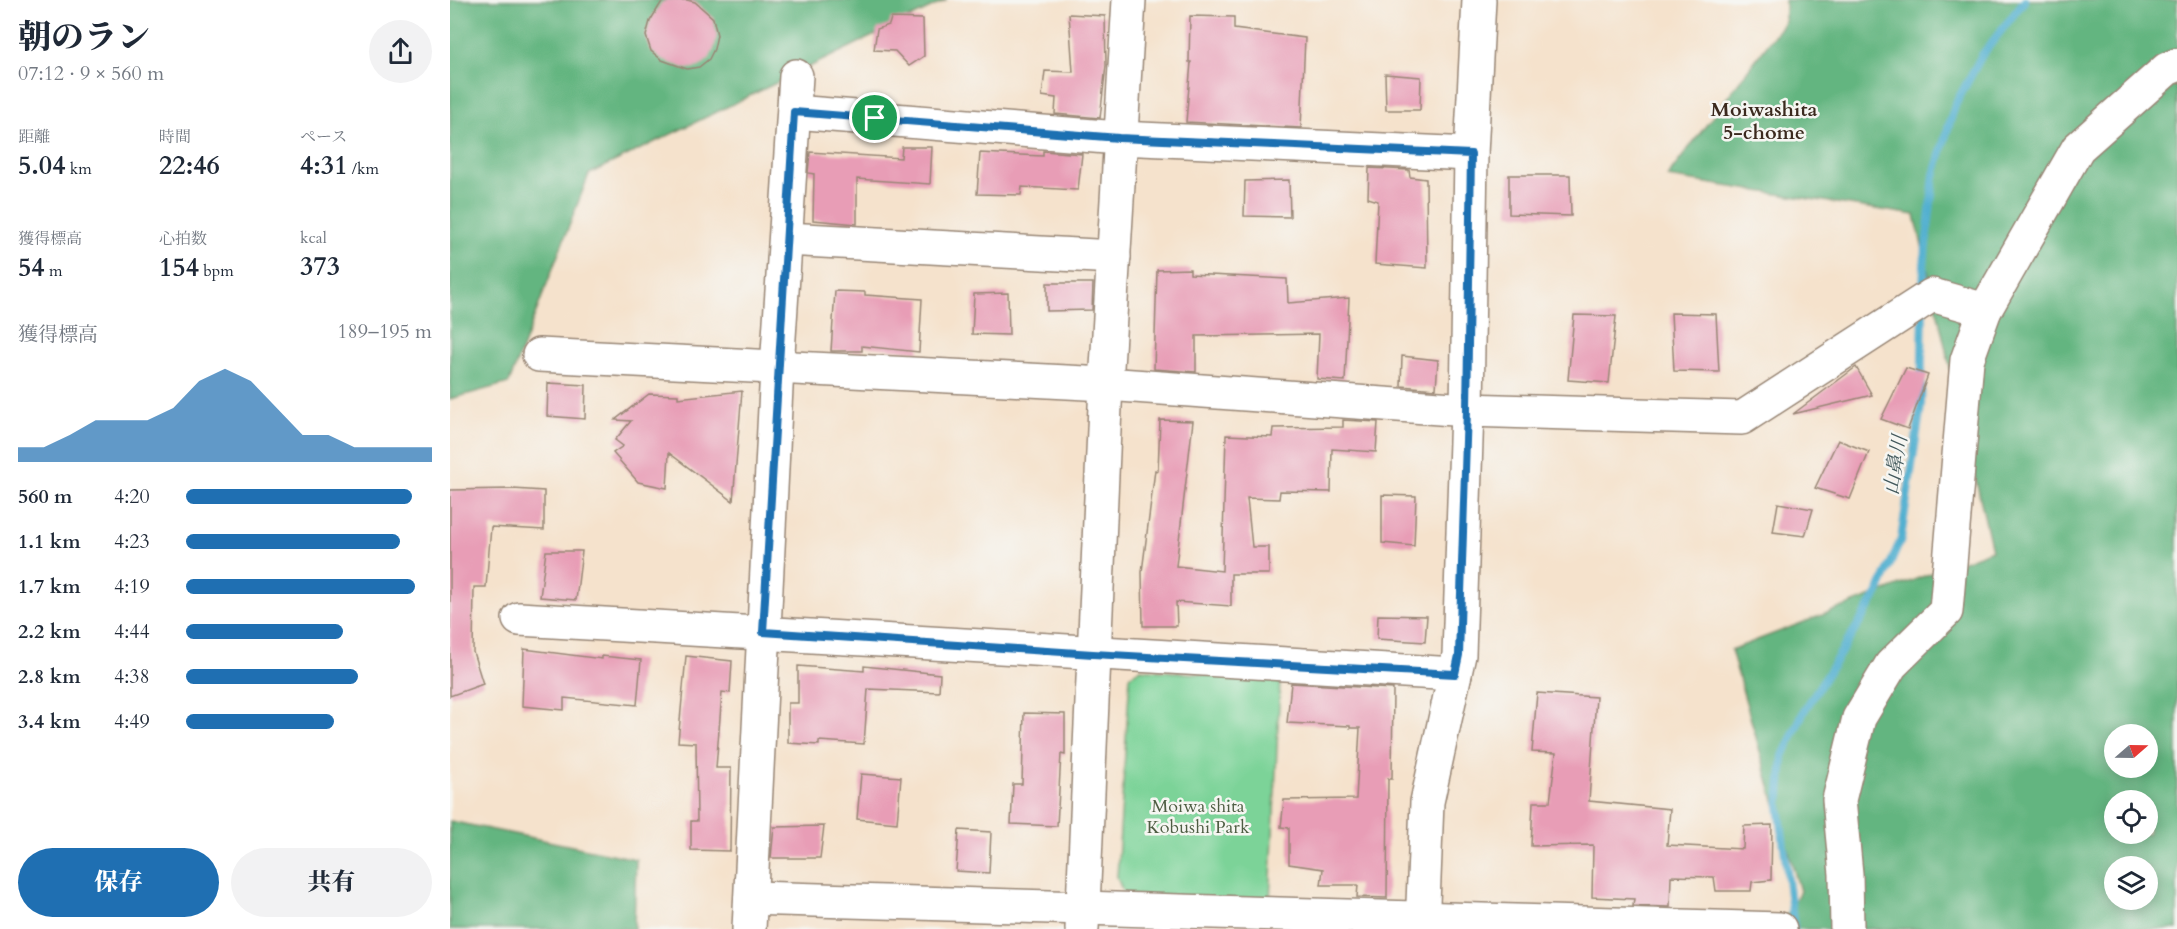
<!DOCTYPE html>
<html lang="ja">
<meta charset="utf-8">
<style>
:root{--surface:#fff;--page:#f2f2f3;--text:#1f2937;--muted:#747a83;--accent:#1f6fb2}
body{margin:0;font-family:Cardo,"Noto Serif JP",serif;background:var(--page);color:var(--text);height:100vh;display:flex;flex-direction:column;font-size:22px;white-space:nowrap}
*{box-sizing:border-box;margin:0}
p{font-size:20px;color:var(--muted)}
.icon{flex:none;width:33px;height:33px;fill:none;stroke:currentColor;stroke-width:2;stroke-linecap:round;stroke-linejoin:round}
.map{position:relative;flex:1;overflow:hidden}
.details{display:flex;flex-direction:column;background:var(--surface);width:450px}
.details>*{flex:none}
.needle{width:39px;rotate:70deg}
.fabs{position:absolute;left:1654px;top:724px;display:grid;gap:12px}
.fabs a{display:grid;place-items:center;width:54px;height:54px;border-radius:50%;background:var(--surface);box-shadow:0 3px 15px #0003;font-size:30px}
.pin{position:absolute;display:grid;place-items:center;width:51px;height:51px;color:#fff;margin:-26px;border:3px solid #fff;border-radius:50%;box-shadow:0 2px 6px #0007}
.round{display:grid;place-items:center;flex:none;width:63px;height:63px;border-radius:32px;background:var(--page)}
.overview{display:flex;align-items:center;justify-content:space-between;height:102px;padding:0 18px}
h1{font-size:33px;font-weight:800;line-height:45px}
.figures{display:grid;grid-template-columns:repeat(3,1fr);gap:9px;height:102px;padding:6px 18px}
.figures div{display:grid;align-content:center}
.figures b{font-size:26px;font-weight:800}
.figures small{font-size:16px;font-weight:400}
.figures p{font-size:16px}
.chart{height:168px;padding:12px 18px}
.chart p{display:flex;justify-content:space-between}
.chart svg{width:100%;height:108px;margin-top:6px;fill:var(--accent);opacity:.7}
.primary-button{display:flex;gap:12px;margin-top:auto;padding:12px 18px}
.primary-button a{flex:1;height:69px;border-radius:36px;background:var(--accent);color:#fff;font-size:24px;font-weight:800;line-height:69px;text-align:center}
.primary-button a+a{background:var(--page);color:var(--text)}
ul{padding:0 18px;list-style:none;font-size:20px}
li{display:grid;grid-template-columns:96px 72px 1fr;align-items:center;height:45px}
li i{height:15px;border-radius:8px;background:var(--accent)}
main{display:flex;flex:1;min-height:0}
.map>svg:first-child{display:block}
.green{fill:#7bd398;stroke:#5b7e5b;stroke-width:1.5}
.forest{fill:#64b580;stroke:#50704f;stroke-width:1.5;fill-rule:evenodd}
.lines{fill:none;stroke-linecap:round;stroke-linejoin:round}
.stream{stroke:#52b0d0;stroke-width:8}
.building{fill:#e89db6}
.minor-casing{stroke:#988675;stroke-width:36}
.minor{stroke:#fff;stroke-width:33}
.route-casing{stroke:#fff;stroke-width:12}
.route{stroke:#1f6fb2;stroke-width:8}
.labels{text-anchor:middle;stroke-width:5;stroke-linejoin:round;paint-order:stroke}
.park-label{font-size:18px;fill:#4e5d43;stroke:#f6f6f2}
.neighbourhood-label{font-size:20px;font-weight:bold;fill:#3b2a1e;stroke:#f6f6f2}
.water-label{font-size:20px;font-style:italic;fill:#43595c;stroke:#f6f6f2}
</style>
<main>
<section class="details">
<div class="overview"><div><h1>朝のラン</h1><p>07:12 · 9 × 560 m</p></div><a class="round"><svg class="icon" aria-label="share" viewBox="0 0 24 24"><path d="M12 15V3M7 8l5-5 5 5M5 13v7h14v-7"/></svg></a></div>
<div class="figures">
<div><p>距離</p><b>5.04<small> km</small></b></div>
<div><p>時間</p><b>22:46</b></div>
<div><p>ペース</p><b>4:31<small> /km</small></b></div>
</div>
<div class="figures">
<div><p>獲得標高</p><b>54<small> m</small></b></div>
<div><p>心拍数</p><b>154<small> bpm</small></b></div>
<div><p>kcal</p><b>373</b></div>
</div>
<div class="chart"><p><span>獲得標高</span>189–195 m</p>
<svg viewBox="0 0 160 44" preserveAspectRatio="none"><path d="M0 44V38L10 38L20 33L30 27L40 27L50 27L60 22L70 11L80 6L90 11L100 22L110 33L120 33L130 38L140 38L150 38L160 38V44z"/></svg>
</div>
<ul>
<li><b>560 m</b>4:20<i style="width:92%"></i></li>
<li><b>1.1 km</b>4:23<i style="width:87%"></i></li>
<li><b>1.7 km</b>4:19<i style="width:93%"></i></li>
<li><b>2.2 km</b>4:44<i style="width:64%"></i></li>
<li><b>2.8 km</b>4:38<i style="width:70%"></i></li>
<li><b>3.4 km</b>4:49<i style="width:60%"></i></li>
</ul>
<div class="primary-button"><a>保存</a><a>共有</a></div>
</section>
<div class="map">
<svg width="1727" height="929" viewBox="0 0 1727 929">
<rect width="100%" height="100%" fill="#f6f6f2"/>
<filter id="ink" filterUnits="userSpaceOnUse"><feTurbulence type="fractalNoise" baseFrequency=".0167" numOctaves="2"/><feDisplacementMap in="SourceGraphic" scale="12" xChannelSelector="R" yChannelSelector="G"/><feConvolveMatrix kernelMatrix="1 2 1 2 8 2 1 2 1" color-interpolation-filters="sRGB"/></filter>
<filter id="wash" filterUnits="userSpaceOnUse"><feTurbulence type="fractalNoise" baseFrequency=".008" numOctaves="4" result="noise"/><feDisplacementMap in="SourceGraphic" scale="24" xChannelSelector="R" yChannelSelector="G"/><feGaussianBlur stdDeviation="1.35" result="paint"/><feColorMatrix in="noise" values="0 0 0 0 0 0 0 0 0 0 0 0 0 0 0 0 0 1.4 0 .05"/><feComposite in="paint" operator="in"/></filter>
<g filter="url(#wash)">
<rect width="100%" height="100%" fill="#f5e2cc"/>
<polygon class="green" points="690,669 830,681 820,901 674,895 667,877 680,676"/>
<g class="forest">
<polygon points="0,0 497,0 139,174 59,383 0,399"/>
<path d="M1335 0H1727V929H1329L1350 891 1281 650 1542 550 1465 215 1217 177 1335 21ZM1665 735H1698V768H1665ZM1665 801H1698V834H1665ZM1665 867H1698V900H1665Z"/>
<polygon points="0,821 186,859 184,929 0,929"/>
</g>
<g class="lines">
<g class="stream">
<polyline points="1473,290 1474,265 1484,175 1505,105 1532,55 1575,0"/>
<polyline points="1344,928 1329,806 1333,756 1354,711 1428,593 1451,539 1471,406 1473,312"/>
</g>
</g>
<g id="blocks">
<g class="building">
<polygon points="217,0 237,0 245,2 263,18 267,35 264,49 259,59 249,67 237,69 212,60 201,51 196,36 200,21 211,3"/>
<polygon points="619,14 655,16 656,65 650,118 605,114 606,98 592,96 595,71 623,72"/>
<polygon points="740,16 784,17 784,29 855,38 851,128 736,122 741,62 739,62"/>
<polygon points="441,18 473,19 474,56 459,66 445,51 424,50 427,29 439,25"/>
<polygon points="935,74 971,77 970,110 936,110"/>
<polygon points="452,147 482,147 480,184 407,179 407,224 363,220 364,174 358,173 360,152 451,158"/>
<polygon points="593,151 632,154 628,190 572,187 571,195 527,194 530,153 593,156"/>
<polygon points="919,168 959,170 960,177 976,179 977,268 925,264 928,201 918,198"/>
<polygon points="1059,175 1120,175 1121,216 1059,214"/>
<polygon points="839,180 840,217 794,216 795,181"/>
<polygon points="740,269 740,274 837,279 838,303 899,298 895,381 867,379 869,334 746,336 746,372 704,369 707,270"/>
<polygon points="597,283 643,283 642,310 597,311"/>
<polygon points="385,291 415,292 415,295 472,299 469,352 412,346 412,351 381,351"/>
<polygon points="558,293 559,335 522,334 524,294"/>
<polygon points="1221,313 1266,314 1269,372 1224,371"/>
<polygon points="1124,315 1166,316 1159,383 1118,380"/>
<polygon points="952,356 988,360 986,389 951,386"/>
<polygon points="1406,367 1422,395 1343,414"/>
<polygon points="1456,368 1478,375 1458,429 1431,419"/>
<polygon points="98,383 136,385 135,419 97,416"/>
<polygon points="292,391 283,501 219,453 217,488 188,482 163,453 173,446 165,440 181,421 165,420 199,394 228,395 228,398"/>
<polygon points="710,420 743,421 726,566 772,571 776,435 822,437 823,428 893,427 893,420 928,422 926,452 882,449 881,492 830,491 829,499 797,498 802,547 819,547 819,574 781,574 781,606 726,602 727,626 693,626 692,572 705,470 708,471"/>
<polygon points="1388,440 1419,452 1400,499 1365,488"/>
<polygon points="63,489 94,491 94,530 41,527 36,587 24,587 23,652 33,684 0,696 0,490"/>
<polygon points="932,495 966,496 964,546 932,543"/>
<polygon points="1328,503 1363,509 1355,536 1323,532"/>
<polygon points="96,551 132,551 126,600 90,597"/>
<polygon points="928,615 977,616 975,642 927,639"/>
<polygon points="74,649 152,659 152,656 191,660 187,705 114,698 114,710 72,706"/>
<polygon points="236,656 282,661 280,693 272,692 266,768 281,768 280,851 241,850 241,821 247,821 246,743 228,742"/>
<polygon points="348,666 414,671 414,666 490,674 489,692 418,689 414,744 369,741 369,745 338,743 338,703 348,703"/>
<polygon points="841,683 943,689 942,779 938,779 937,898 907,897 908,885 871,885 873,869 839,864 839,828 831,827 834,800 906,799 910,728 900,728 900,726 837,723"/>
<polygon points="1087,693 1146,697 1139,801 1220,809 1217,845 1293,849 1294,826 1322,825 1321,880 1302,882 1301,891 1266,891 1264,877 1221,876 1220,907 1183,906 1184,899 1142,897 1143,845 1081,846 1083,802 1100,802 1106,753 1082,752"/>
<polygon points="574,713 615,714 615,755 611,754 607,826 561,824 563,784 572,784"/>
<polygon points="411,774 451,777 447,823 407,819"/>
<polygon points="374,826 370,858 321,858 324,827"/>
<polygon points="509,830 541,832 539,873 506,871"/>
</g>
</g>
</g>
<g filter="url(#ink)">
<use href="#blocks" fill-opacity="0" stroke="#988675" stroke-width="1.5"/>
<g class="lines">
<defs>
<g id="minor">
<polyline points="344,112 669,138 1021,154"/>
<polyline points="336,239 664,257"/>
<polyline points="89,355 656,384 1017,410 1292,418 1482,295 1535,310"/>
<path d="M69 619C381 635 693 657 1005 674"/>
<polyline points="301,898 1330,929"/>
<polyline points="299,929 327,368 346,76"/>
<polyline points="632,929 656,384 679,0"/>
<polyline points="972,929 977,802 1009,655 1017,410 1021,154 1029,0"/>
<polyline points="1397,929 1396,874 1389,800 1409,718 1441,665 1496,611 1517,360 1535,310 1628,148 1717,69 1727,65"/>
</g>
</defs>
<use href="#minor" class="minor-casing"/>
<use href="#minor" class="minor"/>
</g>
</g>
<g class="lines" filter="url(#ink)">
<defs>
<polygon id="route" points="344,112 669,138 1021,154 1017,410 1009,655 1005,674 643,654 313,632"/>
</defs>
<use href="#route" class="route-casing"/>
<use href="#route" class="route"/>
</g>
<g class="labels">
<g class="park-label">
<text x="748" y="812">Moiwa shita<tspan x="748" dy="21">Kobushi Park</tspan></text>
</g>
<g class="neighbourhood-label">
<text x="1314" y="116">Moiwashita<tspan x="1314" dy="23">5-chome</tspan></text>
</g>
<g class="water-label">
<text transform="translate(1445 465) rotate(-81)" y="7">山鼻川</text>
</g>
</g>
</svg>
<div class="fabs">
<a><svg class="needle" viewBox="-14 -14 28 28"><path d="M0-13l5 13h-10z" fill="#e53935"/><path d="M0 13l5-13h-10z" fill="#747a83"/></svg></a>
<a><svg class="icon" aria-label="locate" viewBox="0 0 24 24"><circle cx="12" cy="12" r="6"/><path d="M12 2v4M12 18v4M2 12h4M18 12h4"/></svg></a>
<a><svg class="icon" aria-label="layers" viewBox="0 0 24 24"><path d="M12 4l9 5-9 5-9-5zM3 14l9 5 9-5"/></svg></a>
</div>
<div class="pin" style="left:425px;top:118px;background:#1e9e55"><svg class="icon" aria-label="arrive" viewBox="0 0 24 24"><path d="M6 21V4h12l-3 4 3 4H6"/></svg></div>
</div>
</main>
